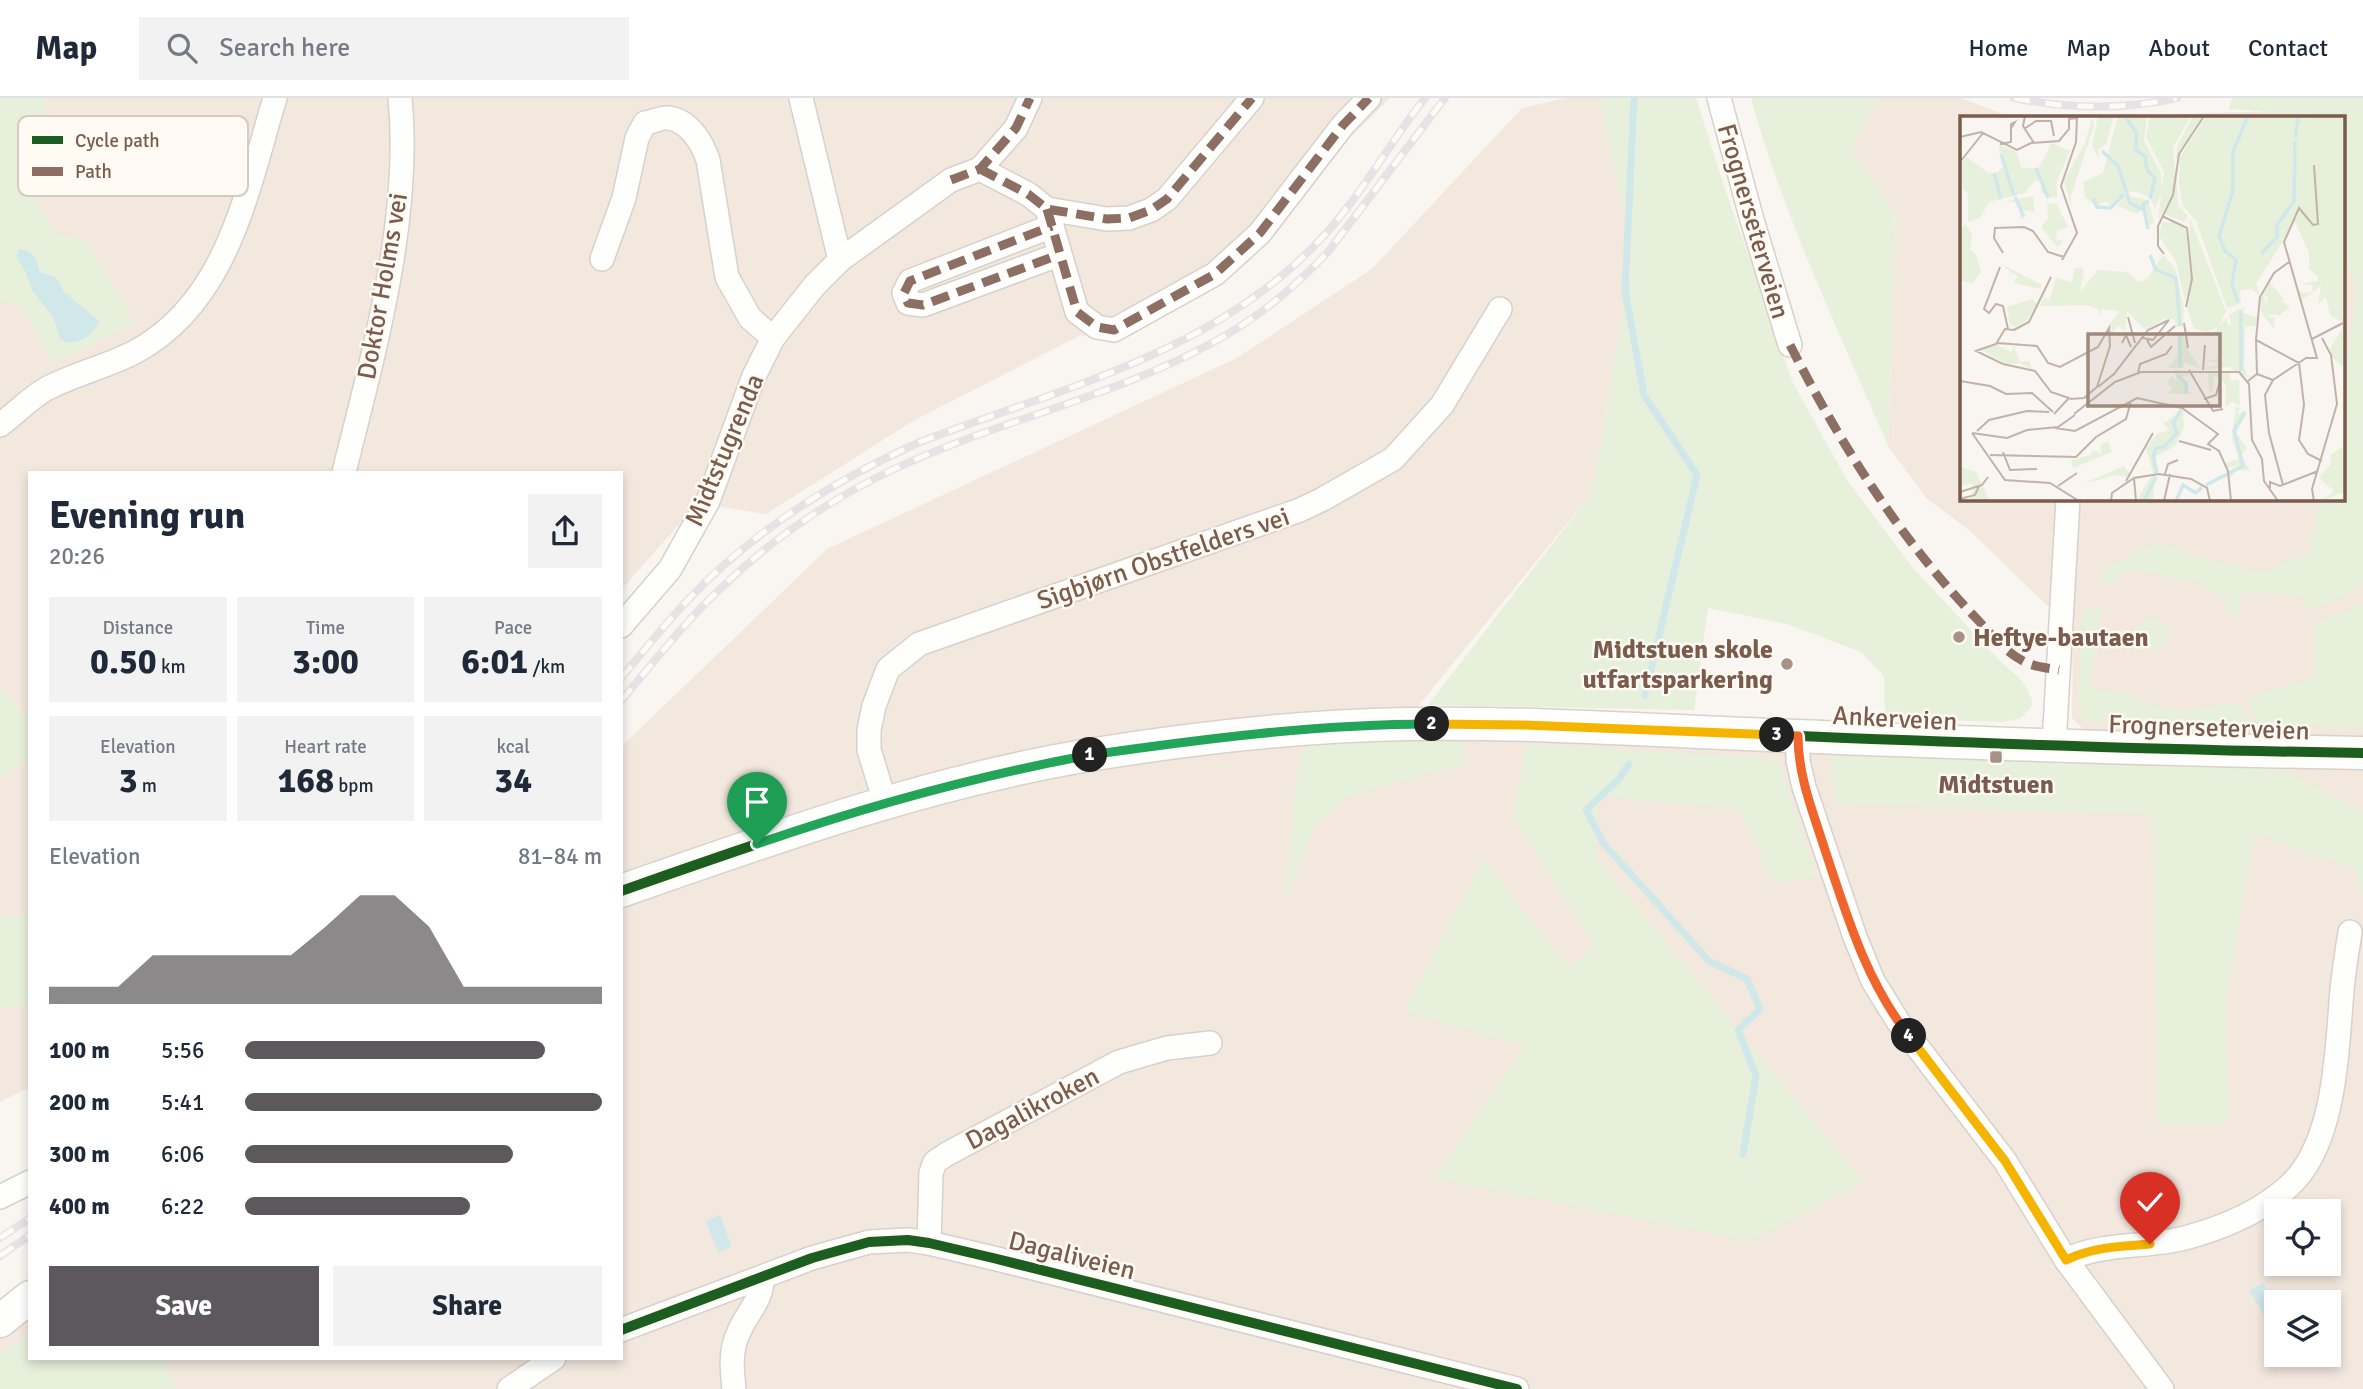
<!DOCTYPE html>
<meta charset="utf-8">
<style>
:root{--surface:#fff;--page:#f2f2f3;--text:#1f2937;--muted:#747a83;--line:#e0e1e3;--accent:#5c585b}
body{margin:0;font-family:Signika,sans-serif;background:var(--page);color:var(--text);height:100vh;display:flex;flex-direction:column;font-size:26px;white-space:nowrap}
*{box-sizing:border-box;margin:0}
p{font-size:23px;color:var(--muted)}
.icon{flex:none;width:38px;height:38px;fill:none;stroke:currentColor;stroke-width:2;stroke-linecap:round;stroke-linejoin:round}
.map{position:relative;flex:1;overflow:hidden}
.side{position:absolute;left:28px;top:373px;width:595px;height:889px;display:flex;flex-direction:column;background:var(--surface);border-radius:0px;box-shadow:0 4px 10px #0003}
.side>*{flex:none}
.fabs{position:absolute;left:2264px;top:1101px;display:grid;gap:14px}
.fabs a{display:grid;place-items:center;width:77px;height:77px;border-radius:0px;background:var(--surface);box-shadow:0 4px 10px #0003;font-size:35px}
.pin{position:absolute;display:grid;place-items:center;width:60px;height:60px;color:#fff;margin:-72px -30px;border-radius:50% 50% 50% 0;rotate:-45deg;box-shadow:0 0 7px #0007}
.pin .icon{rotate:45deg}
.km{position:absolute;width:35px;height:35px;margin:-18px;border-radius:50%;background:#222;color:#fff;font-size:19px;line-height:35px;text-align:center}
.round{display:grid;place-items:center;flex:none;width:74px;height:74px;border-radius:0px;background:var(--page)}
.summary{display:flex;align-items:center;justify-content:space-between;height:119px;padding:0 21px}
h1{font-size:38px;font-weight:700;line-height:52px}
.metrics{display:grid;grid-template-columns:repeat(3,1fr);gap:10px;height:119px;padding:7px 21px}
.metrics div{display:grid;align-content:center;border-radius:0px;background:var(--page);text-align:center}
.metrics b{font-size:35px;font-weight:700}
.metrics small{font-size:19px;font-weight:400}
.metrics p{font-size:19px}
.chart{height:196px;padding:14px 21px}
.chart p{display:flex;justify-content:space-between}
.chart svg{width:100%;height:126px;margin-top:7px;fill:var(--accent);opacity:.7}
.button{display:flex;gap:14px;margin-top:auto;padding:14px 21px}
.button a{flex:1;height:80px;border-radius:0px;background:var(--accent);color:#fff;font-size:28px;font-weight:700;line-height:80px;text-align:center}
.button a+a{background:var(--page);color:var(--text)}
ul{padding:0 21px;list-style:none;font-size:23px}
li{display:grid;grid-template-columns:112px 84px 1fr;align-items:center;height:52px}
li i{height:18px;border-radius:9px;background:var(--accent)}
header{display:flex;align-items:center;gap:42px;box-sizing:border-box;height:98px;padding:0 35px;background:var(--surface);border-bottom:2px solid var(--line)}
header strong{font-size:33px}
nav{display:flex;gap:38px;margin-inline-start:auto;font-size:24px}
.search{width:490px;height:63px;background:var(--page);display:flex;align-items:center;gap:18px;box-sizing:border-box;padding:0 24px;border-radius:0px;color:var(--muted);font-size:26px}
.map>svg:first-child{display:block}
.residential{fill:#f2e8de;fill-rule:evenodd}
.green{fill:#e7f0db}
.water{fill:#d0e8ea}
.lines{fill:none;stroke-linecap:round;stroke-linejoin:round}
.stream{stroke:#d0e8ea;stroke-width:7}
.minor-casing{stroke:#d7d1cb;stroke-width:26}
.secondary-casing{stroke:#d9d2cb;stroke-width:35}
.minor{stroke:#fefefd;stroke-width:23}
.secondary{stroke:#fefefd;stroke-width:32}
.rail-casing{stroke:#e6e3e7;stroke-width:8}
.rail{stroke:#fffaf3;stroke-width:5;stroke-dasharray:16;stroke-linecap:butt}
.quiet{stroke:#8d6e63;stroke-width:9;stroke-dasharray:18 9;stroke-linecap:butt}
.cycleway-casing{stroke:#fffaf3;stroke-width:15}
.cycleway{stroke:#1b5e20;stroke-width:10}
.split-1-casing{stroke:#fff;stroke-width:14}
.split-2-casing{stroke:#fff;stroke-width:14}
.split-3-casing{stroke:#fff;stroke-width:14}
.split-4-casing{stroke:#fff;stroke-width:14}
.split-5-casing{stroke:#fff;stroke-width:14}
.split-1{stroke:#22a559;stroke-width:9}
.split-2{stroke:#22a559;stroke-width:9}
.split-3{stroke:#f5b400;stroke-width:9}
.split-4{stroke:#f0652b;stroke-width:9}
.split-5{stroke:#f5b400;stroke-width:9}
.poi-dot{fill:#a69286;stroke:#fffaf3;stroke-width:2.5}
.labels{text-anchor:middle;stroke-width:5;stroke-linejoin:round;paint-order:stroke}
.street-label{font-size:26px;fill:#7a5c4d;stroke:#fffaf3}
.poi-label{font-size:26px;font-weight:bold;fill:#7a5c4d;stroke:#fffaf3;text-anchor:start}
.inset-river{fill:none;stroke:#d0e8ea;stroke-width:3.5}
.inset-road{fill:none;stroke:#c2b3aa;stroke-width:2}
.view{fill:#9f8a7d;fill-opacity:0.15;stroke:#9f8a7d;stroke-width:3.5}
.inset-edge{fill:none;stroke:#7a5c4d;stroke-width:3.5}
.key{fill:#fffaf3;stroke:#d7cbc1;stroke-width:2}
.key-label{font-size:19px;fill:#7a5c4d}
</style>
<header>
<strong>Map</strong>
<div class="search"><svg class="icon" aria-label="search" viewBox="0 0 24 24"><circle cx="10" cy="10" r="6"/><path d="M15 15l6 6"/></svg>Search here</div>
<nav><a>Home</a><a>Map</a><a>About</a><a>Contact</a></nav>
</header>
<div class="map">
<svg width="2363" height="1291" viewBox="0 0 2363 1291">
<rect width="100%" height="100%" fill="#f9f5f0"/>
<g class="residential">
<polygon points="0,0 1390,0 1351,39 1250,163 1108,243 1081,237 913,323 766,416 698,405 621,492 621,374 30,374 30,615 24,616 0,588"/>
<path d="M1566 0H1600L1633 156 1592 395 1410 618 2113 634 2084 632 2072 620 2073 513 2052 512 1969 432 1926 400 1888 348 1896 116 1852 52 1878 0H1961L2010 19H1962V401H2344V19H2146L2207 15 2328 12 2363 0V1291H0V1238L30 1215V1260H621V649L827 451 1237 260 1372 171 1522 10ZM2277 1113H2329V1166H2277ZM2277 1204H2329V1256H2277Z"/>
<polygon points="30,659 30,817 0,819 0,680"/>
<polygon points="30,906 30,989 0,1004 0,911"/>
</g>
<g class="green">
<polygon points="0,0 44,0 47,37 38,106 56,135 86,141 135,226 53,265 20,207 0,204"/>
<polygon points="1600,0 1696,0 1724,88 1793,285 1847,382 1912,469 1998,561 2019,580 2028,592 2032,603 2031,609 2021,620 2002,624 1885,620 1884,578 1861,554 1787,526 1708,510 1694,612 1428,607 1592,395 1633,156"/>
<path d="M1751 0H1878L1852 52 1896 116 1888 348C1839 233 1784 120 1751 0Z"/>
<path d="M2232 0H2363V486L2345 498 2308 513 2301 499 2276 496 2242 495 2240 516 2237 519 2228 518C2225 498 2228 499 2206 492L2202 485 2132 472H2127L2112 486 2100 484 2097 481C2107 466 2144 448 2162 443L2195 458 2253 473 2270 472 2281 464 2308 457 2320 401H2344V286L2355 206 2354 182 2344 156V19L2229 11Z"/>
<polygon points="2363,506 2363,630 2261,627 2250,612 2249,600 2273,591 2315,580 2315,532 2312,526"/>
<path d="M2097 509 2104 511C2095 526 2096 537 2095 555 2095 570 2084 577 2096 592L2118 594 2167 612H2189L2227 605H2238L2246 613 2249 627 2085 623 2078 610 2082 517 2083 513Z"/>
<circle cx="2152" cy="535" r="16"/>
<polygon points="0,588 24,616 30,615 30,659 0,680"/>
<polygon points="1376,643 1462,643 1464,666 1349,698 1315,727 1284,803 1298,671 1306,647"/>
<polygon points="1526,645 1778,661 1816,779 1772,785 1740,711 1599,699 1595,758 1863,1084 1750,1143 1433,1080 1525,948 1404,914 1483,760 1569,870 1594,847 1513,721"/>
<polygon points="1829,658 2281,670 2363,714 2363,800 2355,771 2255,736 2226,901 2228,1026 2158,1026 2153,717 1836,706"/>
<polygon points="30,817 30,906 0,911 0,819"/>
<polygon points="30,1235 30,1260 174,1260 165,1264 176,1291 0,1291 0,1256"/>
</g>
<g class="water">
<path d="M19 151C34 152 36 161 40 174L56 179 64 194 100 224 89 238 76 244 66 245 60 240 53 219 32 192 25 173 16 158Z"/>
<polygon points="720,1117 732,1149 718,1154 706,1123"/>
<polygon points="2263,1185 2277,1210 2277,1220 2268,1225 2249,1192"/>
</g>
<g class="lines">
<g class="stream">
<polyline points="1634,0 1625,193 1644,297 1697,377 1645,597"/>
<polyline points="1629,666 1619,681 1586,712 1604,746 1709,863 1747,881 1760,911 1738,932 1756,978 1743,1056"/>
</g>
<defs>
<g id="minor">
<polyline points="801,0 840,162"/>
<polyline points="1719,0 1752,122 1790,247"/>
<polyline points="980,71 1028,96 1047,111 1107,121 1129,120 1151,112 1167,101 1252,0"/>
<polyline points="1047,111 1077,214 1097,229 1114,232 1215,176 1260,135 1343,27 1369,0"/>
<polyline points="1050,160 923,207 908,205 904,195 910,183 1052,128"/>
<path d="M602 161 624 100 637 40 645 25C652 24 662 19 669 20 689 23 702 44 708 62L727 179 750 220 773 240"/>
<path d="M0 327C15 316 30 300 46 291 74 276 106 269 135 254 228 204 247 92 275 0"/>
<path d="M344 374C373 258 412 120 400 0"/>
<polyline points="621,528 670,471 708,403 754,278 773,240 815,187 840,162 951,82 980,71 1016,30 1030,0"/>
<polyline points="1798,638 1798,663 1804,689 1855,839 1873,883 1899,925 2005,1063 2066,1162 2162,1291"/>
<polyline points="2054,647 2068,401"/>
<polyline points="885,704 869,652 869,632 874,608 888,571 919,546 1300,412 1323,401 1393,361 1442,307 1500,211"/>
<polyline points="0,1099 30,1084"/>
<polyline points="929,1145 931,1075 935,1064 947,1056 1119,964 1167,950 1210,945"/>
<path d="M2066 1162C2103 1144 2145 1150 2185 1140 2222 1130 2261 1114 2289 1088 2336 1046 2337 950 2342 892 2344 872 2347 853 2350 834"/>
<polyline points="621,1232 812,1160 869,1144 908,1142 929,1145 993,1160 1517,1291"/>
<polyline points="509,1291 554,1260"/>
<path d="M734 1291C732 1272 730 1253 738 1236 745 1217 763 1202 762 1180"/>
</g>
<g id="secondary">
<path d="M621 793C775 739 928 684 1089 657 1193 640 1301 628 1406 626 1527 624 1648 632 1769 637 1967 645 2165 652 2363 655"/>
<polyline points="0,1223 30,1199"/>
</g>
</defs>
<use href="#minor" class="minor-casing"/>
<use href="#secondary" class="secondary-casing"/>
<use href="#minor" class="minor"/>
<use href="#secondary" class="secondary"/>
<defs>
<g id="rail">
<path d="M2014 0C2069 11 2123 12 2177 0"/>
<path d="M621 580C643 554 664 527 687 503 752 433 833 383 920 344 1058 291 1208 257 1314 148 1358 104 1387 48 1425 0"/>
<path d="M621 603C653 565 683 526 719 492 769 443 829 402 892 372 996 323 1111 300 1212 245 1255 222 1294 190 1328 154L1445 0"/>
<polyline points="0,1140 30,1120"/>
<polyline points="0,1158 30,1137"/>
</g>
</defs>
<use href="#rail" class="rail-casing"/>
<use href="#rail" class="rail"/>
<g class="quiet">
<polyline points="980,71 1028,96 1047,111 1107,121 1129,120 1151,112 1167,101 1252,0"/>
<polyline points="951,82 980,71 1016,30 1030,0"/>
<polyline points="1047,111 1077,214 1097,229 1114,232 1215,176 1260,135 1343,27 1369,0"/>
<polyline points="1050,160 923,207 908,205 904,195 910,183 1052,128"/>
<path d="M1790 247C1840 345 1899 440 1976 520 1990 535 2004 553 2023 563 2034 569 2048 570 2059 572"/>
</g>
<defs>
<g id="cycleway">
<path d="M621 793C775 739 928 684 1089 657 1193 640 1301 628 1406 626 1527 624 1648 632 1769 637 1967 645 2165 652 2363 655"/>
<polyline points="621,1232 812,1160 869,1144 908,1142 929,1145 993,1160 1517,1291"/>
</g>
</defs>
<use href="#cycleway" class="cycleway-casing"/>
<use href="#cycleway" class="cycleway"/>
</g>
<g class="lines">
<defs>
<path id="split-1" d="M757 746C867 708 976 678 1090 657"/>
<path id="split-2" d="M1090 657C1203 641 1318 626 1432 626"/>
<polyline id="split-3" points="1432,626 1522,627 1777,637"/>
<path id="split-4" d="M1777 637 1798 638C1798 678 1813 714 1825 752 1847 818 1866 883 1909 938"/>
<path id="split-5" d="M1909 938 2005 1063 2066 1162C2093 1149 2121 1148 2150 1146"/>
</defs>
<use href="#split-1" class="split-1-casing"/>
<use href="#split-2" class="split-2-casing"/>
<use href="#split-3" class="split-3-casing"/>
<use href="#split-4" class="split-4-casing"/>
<use href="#split-5" class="split-5-casing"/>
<use href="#split-1" class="split-1"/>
<use href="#split-2" class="split-2"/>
<use href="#split-3" class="split-3"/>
<use href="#split-4" class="split-4"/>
<use href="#split-5" class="split-5"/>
</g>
<g class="poi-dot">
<circle cx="1959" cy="539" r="7"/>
<circle cx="1787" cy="566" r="7"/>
<rect x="1989" y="652" width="14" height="14" rx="3.5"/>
</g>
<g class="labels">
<g class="street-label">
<text transform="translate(1754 123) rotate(74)" y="9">Frognerseterveien</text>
<text transform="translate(382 188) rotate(-80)" y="9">Doktor Holms vei</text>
<text transform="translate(724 352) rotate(-67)" y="9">Midtstugrenda</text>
<text transform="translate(1163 460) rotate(-19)" y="9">Sigbjørn Obstfelders vei</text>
<text transform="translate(1895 620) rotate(3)" y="9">Ankerveien</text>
<text transform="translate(2209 629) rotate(2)" y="9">Frognerseterveien</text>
<text transform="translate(1032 1010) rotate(-28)" y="9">Dagalikroken</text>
<text transform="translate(1072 1157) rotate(14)" y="9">Dagaliveien</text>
</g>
<g class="poi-label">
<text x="1973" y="548">Heftye-bautaen</text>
<text x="1773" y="560" text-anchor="end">Midtstuen skole<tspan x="1773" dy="30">utfartsparkering</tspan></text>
<text x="1996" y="695" text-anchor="middle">Midtstuen</text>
</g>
</g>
<g transform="translate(1960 18)">
<rect width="385" height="385" fill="#f9f5f0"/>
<path d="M138 0H154L146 28 138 34 140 44 132 30ZM158 0H187L184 25 201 57 202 76 195 92 190 82 176 75 164 77 152 91 146 85 136 90 125 81 123 66 143 57ZM190 0H231L213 32 219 91 228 100 224 106 204 98 211 81 198 104 204 56 186 21ZM233 0H242L216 44 217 30ZM246 0H385V207L370 199 366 181 358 188 361 170 340 185 335 170 343 177 352 176 353 169 339 168 358 165V160L349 153V136L335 106 296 168 300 180 292 173 280 174 281 188 267 192 236 105 222 89 219 65 220 41ZM132 2 134 10 111 80 112 92 104 65 125 27ZM92 27 110 35 97 65V81L88 82 81 75V64L74 65 65 77 29 86 20 102 8 106V78L0 70 2 47 7 41 28 57H35L44 51 38 29 45 31 57 36 61 51 78 53ZM165 79 188 84 194 105 190 110 184 92 177 98 158 90ZM73 80 75 96 63 94 62 106 57 86H44ZM96 87 108 111 98 114 95 123 103 125 98 132 81 111 88 103 87 88ZM230 102 266 195 259 211 246 216 234 212 227 192ZM202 106 219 107 226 114 230 163 225 185 216 146 199 120ZM5 108 12 118 10 134 16 138 21 157 12 167 0 165V114ZM203 139 215 152 224 192 223 210 217 211 214 204 206 202 185 214 167 195 165 214 158 209 152 218 149 209 159 195 141 193 140 200 137 193 127 189 80 190 85 181 89 185 96 162 112 166 115 152 122 151 124 156 120 176 138 154 167 156 178 166 187 163ZM37 146 82 169 80 173 53 167 58 161ZM310 167 324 183 321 185 330 190 320 199 309 198 308 201 315 202 314 213 301 196 300 184 303 179 307 188 308 181 303 178ZM73 183 77 188 67 204 57 211 50 209 47 191ZM284 191 283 197 297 201 296 210 285 211 284 250 288 261 293 259 289 262 268 251 245 253V246L246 251 258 250 257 246 245 245 257 243 259 222 253 217 268 201 267 208 272 209 276 225 269 199ZM385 209V252L372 242 370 232ZM223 217 228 234 241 253 224 247 223 252H208L217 240 218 218ZM36 229 52 236 53 229 60 246 69 245 72 253 60 247 46 248 19 232ZM214 254 228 255 230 261 217 260 232 278H208L213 271 207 269 211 260 217 265ZM256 255 268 261 259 256H269L271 265 279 264 280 289 272 286 265 291 266 270 260 261 254 259 253 275H249L248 258ZM276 289 280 293 276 298 287 297 276 317 287 332 281 340 290 354 275 355 270 362 269 354 281 349 268 352 266 347 279 343 272 322ZM223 293 224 311 215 330 197 340 193 385H176L193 358 186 332 197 318 210 314 203 308ZM148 325 152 336 113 352 111 344 131 339 133 334 142 338 140 329ZM385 329V376L361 385 374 375 359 362 372 347 370 339ZM164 350 170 358 166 361 157 359 122 368ZM0 351 16 356 30 385H12V367L0 370Z" fill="#e7f0db"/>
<path class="inset-river" d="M165 0 177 18 175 33 185 40 187 54 195 62 190 83M335 21 339 0M142 35 158 50 170 87 184 94M41 38 54 80M76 52 88 82M34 57 41 83M55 81 64 101M133 82 137 91 151 92 164 78M188 113 183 88 189 85M301 138 317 121V109L334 85 335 25M190 139 196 154 216 162 220 210M278 186 272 168 276 144 265 135 259 120 273 74V36L288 0M281 195V255M220 216V251M217 259 226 267V277M197 357 193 341 196 332 204 331 217 317 213 307 221 294M246 369 283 350 274 314 285 296M184 385 196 361M216 385 223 369 236 377 242 371"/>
<path class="inset-road" d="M65 0 63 10 74 27M64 13 76 5H91L94 20M0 21 21 16 57 34 71 27 99 25 109 13V3L117 2M40 28 51 26V8L55 6 52 11M0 46 23 17M202 100 227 112 232 163 226 191M43 137 34 122 35 112 64 111 73 115 88 136 104 141M204 138 198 130V110L213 79 219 38 244 0M102 144 117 117 101 70 116 26 117 0M329 146 314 157 300 181 296 224 339 247 344 289 339 324 348 338 362 345M40 151 24 193 29 197 36 188 43 190 48 213M168 201 175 227M224 207 228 232M54 214 69 206 91 161M55 214 45 213 36 228 16 235 43 248 75 255 91 276 109 282 94 298M352 223 383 207M187 224 191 231 215 210M296 224 297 258M37 227 77 230 88 247 100 251 138 231 149 212 150 230 137 271 124 282 110 283M162 227 166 219 171 231M229 254 253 295 263 293M243 254 245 229M178 257 180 248 206 238 212 230M0 265 30 270 46 278 72 277 93 296M288 265 297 258 313 264M138 271 154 258 188 214 209 204 193 224 183 222M244 283 256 279 260 265M114 298 155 266 181 256H279L289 268 292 324 302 343 304 365 318 385M95 312 115 315 177 282 222 292 258 318 248 328 259 335 268 355 271 385M17 315 29 304 67 295 89 296M12 317 45 364 90 367 119 385M12 317 47 322 67 314 98 311 115 299M219 325 251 334M43 336 50 354 77 353M30 339 116 341 136 321 166 303 171 285M205 358 208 348 218 344M174 362 176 385M166 365 193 317M323 369 309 317 305 279 313 264 346 242H357L324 126 339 92 353 109 358 108 354 49M98 370 117 357M310 372V366L320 370 358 355M0 376 22 369 28 361M0 383 15 379 19 370M151 385 152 377 174 362 199 358 231 363 247 372 250 385M204 385 210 358M354 385 352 373 377 288 371 239 362 222"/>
<path class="view" d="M128 218H260V290H128Z"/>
<rect width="385" height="385" class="inset-edge"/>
</g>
<rect x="18" y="18" width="230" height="80" rx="10" class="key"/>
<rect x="32" y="38" width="31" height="8" fill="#1b5e20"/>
<rect x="32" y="69" width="31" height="9" fill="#8d6e63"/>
<g class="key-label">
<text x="75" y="49">Cycle path</text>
<text x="75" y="80">Path</text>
</g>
</svg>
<div class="fabs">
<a><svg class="icon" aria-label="locate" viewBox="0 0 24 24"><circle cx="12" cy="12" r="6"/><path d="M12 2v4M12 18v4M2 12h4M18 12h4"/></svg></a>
<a><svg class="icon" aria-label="layers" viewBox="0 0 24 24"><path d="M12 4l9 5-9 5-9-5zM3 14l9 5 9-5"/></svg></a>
</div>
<div class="pin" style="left:757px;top:746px;background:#1e9e55"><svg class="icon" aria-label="arrive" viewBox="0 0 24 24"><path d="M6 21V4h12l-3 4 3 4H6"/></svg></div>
<div class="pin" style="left:2150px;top:1146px;background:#d93025"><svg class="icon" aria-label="check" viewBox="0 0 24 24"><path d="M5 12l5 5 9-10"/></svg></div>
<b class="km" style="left:1090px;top:657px">1</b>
<b class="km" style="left:1432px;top:626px">2</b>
<b class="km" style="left:1777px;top:637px">3</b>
<b class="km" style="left:1909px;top:938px">4</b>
<section class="side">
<div class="summary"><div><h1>Evening run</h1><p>20:26</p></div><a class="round"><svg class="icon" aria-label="share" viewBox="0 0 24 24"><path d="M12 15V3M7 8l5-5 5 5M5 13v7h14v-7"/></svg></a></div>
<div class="metrics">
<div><p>Distance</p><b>0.50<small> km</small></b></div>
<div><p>Time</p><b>3:00</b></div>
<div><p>Pace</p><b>6:01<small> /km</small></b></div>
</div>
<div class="metrics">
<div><p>Elevation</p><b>3<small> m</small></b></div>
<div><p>Heart rate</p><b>168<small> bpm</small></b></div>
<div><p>kcal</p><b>34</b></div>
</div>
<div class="chart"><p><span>Elevation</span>81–84 m</p>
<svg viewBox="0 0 160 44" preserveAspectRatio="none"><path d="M0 44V38L10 38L20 38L30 27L40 27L50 27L60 27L70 27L80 17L90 6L100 6L110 17L120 38L130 38L140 38L150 38L160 38V44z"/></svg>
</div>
<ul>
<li><b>100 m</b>5:56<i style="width:84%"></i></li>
<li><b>200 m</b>5:41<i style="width:100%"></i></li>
<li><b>300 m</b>6:06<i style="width:75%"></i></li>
<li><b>400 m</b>6:22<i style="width:63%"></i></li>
</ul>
<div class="button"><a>Save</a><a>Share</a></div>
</section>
</div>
